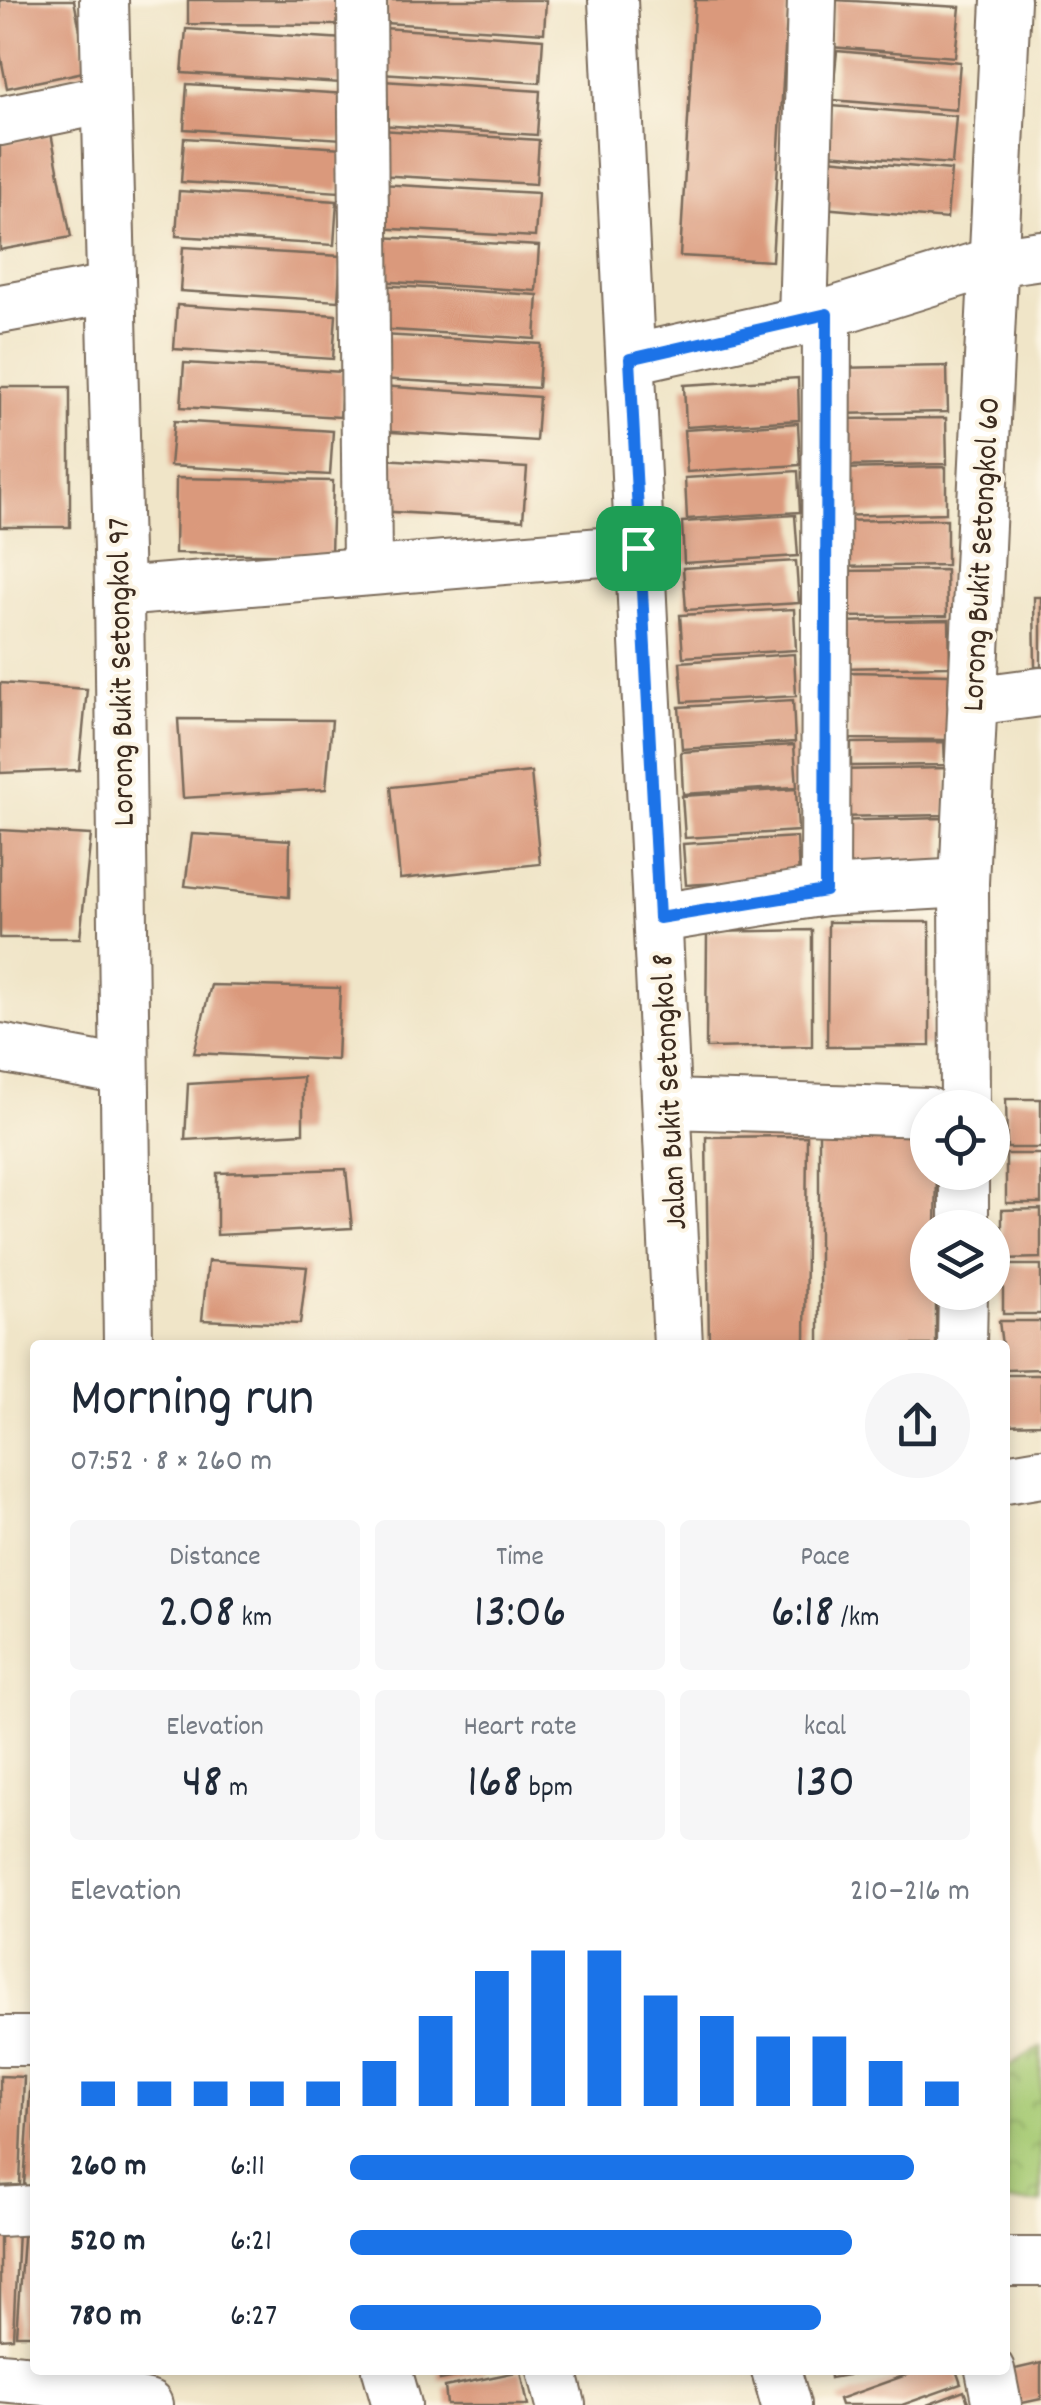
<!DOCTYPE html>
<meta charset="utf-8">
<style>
:root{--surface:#fff;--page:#f6f6f7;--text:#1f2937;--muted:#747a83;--accent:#1a73e8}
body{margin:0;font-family:Dekko,sans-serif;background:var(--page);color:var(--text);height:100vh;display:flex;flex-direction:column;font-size:38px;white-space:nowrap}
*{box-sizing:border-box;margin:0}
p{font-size:32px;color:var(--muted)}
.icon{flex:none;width:55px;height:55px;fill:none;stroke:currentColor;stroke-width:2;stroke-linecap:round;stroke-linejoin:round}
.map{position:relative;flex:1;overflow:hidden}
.sheet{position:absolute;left:30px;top:1340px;width:980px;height:1035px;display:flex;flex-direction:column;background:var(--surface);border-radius:10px;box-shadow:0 5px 15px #0003}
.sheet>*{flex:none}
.fabs{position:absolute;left:910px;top:1090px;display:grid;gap:20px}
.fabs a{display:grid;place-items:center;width:100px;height:100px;border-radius:50%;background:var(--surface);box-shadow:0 5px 15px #0003;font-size:50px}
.pin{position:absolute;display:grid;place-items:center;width:85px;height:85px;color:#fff;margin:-42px;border-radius:20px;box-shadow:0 5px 15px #0006}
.round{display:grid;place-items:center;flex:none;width:105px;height:105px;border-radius:52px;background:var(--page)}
.overview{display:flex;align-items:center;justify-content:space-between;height:170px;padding:0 40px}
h1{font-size:55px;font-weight:600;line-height:75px}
.metrics{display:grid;grid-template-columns:repeat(3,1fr);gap:15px;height:170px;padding:10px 40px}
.metrics div{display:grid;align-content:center;border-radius:10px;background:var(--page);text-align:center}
.metrics b{font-size:50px;font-weight:600}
.metrics small{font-size:28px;font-weight:400}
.metrics p{font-size:28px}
.chart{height:280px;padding:20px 40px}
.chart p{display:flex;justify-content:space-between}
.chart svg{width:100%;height:180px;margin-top:10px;stroke:var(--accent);stroke-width:6}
ul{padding:0 40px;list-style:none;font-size:32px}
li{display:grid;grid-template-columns:160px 120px 1fr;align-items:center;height:75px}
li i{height:25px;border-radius:12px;background:var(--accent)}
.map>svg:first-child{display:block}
.park{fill:url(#park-crowns);stroke:#707a48;stroke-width:2.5}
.building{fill:#da997c}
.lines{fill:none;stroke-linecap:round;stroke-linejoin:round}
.minor-casing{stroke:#7a6b5a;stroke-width:52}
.minor{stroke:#fff;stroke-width:48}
.route-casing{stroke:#fff;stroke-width:20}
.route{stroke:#1a73e8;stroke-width:12}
.labels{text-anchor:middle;stroke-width:8;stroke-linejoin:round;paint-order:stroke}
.street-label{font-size:32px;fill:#3b2a1e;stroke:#fcf5e5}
</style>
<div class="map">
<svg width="1041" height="2405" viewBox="0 0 1041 2405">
<defs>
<pattern id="park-crowns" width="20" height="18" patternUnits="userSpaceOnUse" patternTransform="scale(2.5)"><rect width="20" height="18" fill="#a6ca73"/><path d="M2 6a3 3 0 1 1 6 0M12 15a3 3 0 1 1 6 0" fill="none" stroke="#88a45e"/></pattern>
</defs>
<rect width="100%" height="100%" fill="#fcf5e5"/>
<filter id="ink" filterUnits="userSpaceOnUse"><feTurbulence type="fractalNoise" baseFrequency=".01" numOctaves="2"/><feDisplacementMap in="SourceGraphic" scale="20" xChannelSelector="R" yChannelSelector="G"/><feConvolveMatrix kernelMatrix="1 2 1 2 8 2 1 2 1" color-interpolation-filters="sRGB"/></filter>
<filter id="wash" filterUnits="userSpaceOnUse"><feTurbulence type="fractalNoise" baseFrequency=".0048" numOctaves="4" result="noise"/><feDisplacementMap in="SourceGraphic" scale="40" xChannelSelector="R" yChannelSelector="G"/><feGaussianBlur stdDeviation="2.25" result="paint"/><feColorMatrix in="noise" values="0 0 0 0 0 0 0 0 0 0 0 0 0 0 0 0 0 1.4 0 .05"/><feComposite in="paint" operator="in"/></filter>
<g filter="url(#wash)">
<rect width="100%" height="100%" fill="#f0e5c8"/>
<polygon class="park" points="1041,2047 1041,2203 1005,2202 1005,2068"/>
<g id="blocks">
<g class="building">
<polygon points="0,0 74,0 88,71 7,88 0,53"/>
<polygon points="188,0 339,0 339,25 188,24"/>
<polygon points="387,0 546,0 544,33 385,23"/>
<polygon points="695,0 788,0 772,261 680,256"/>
<polygon points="835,0 960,7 955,57 831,47"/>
<polygon points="383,28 543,39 540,83 380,73"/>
<polygon points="186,29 344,39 341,83 182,73"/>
<polygon points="837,51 960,62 956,110 832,100"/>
<polygon points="382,81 540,91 537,135 379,125"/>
<polygon points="187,84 346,94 343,139 184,129"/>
<polygon points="832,106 956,116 952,164 827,154"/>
<polygon points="380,130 539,140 536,184 377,175"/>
<polygon points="51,133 71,237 0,250 0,143"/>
<polygon points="184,138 343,148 340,192 181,182"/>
<polygon points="827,159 951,170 947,219 823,208"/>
<polygon points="379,184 538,193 535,237 376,228"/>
<polygon points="179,191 337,201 334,245 176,236"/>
<polygon points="380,237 539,246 536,291 377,281"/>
<polygon points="183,247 341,256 338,301 180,291"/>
<polygon points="379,285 538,295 535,339 376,329"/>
<polygon points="177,305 336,315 333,359 174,349"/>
<polygon points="382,335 541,344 538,388 379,379"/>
<polygon points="184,363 343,372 340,417 181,407"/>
<polygon points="947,366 948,412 834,414 833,368"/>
<polygon points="798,378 799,420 686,427 684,385"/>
<polygon points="380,386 539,397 536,441 377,431"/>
<rect x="0" y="387" width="70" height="140"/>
<polygon points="946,418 947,464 833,466 833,419"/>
<polygon points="174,421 333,431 330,475 170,466"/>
<polygon points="798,423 800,465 687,472 684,430"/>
<polygon points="382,459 527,468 523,520 378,511"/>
<polygon points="946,467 946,513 833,516 833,469"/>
<polygon points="798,471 800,512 687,519 685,478"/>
<polygon points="176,478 333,481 331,555 175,553"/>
<polygon points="795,515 798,556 684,563 682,522"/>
<polygon points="947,519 947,565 834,567 833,521"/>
<polygon points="796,561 799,603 686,610 683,568"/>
<polygon points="946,570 947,616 833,617 832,571"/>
<polygon points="1034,597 1041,597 1041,667 1035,667"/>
<polygon points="794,609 796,650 683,657 680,615"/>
<polygon points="949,620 950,666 836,668 836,622"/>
<polygon points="794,654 796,696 683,702 680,662"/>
<polygon points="850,672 949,674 947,740 849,739"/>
<polygon points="0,683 87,689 79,770 0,773"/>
<polygon points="793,700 795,742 682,749 679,707"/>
<polygon points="178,719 332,720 326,789 183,798"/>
<polygon points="944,742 945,765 851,766 851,743"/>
<polygon points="794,745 797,787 683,794 681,752"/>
<polygon points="947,768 947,815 833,817 833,770"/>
<polygon points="531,772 540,864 400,879 391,787"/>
<polygon points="796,789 798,831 685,838 682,796"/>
<polygon points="943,818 943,865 830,867 829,821"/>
<polygon points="0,830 91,835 80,938 0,938"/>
<polygon points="192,834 290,840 289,897 185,886"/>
<polygon points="797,837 799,878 686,885 683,844"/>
<polygon points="828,922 930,922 930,1046 827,1047"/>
<polygon points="812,930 812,1046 706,1048 707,932"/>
<polygon points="211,985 340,988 337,1060 194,1053"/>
<polygon points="303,1077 303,1133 185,1140 188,1084"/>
<polygon points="1006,1099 1041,1099 1041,1148 1007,1148"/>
<polygon points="819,1126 928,1126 928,1172 937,1172 936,1228 928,1228 928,1292 936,1292 936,1345 819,1345"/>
<polygon points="807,1136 805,1345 709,1345 706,1137"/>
<rect x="1006" y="1154" width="35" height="49"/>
<polygon points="346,1169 352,1228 217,1235 217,1173"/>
<polygon points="1041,1209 1041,1258 1002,1259 1002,1210"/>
<polygon points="208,1261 307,1267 300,1324 202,1320"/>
<rect x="1003" y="1265" width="38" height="49"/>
<polygon points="999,1321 1041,1321 1041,1369 1005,1370"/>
<polygon points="1005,1375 1041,1375 1041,1424 1005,1425"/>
<polygon points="31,2075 35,2075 35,2186 24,2186"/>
<polygon points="0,2076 24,2077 20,2185 0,2186"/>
<polygon points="24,2224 35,2224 35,2335 16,2335"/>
<polygon points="0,2229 18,2230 13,2338 0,2339"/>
<polygon points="1041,2363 1041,2399 1013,2405 998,2373"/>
<polygon points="439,2370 485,2370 485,2372 440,2380"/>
<polygon points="829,2370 864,2370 864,2372 830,2378"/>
<polygon points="920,2370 956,2370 961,2384 902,2405 841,2405 839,2399"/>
<polygon points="521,2371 528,2405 447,2405 445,2387"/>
<polygon points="964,2391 969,2405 927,2405"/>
</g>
</g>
</g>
<g filter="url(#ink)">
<use href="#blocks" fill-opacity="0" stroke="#7a6b5a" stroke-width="2.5"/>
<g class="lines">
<defs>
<g id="minor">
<polyline points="104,0 119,592 128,1345"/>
<polyline points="362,0 367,568"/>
<polyline points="613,0 678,1345"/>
<polyline points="0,121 106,99"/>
<polyline points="0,309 109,289"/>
<polyline points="803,321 812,0"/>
<polyline points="631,359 803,321 992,262 1041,255"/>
<polyline points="119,592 638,549"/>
<polyline points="972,701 1041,692"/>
<polyline points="825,891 827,314"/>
<polyline points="659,918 825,891 964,883"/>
<polyline points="0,1048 123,1071"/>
<polyline points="668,1104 928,1112"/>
<polyline points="965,1108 964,883 1006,0"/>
<polyline points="964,1228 964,1172"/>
<polyline points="962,1345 963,1292"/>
<polyline points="1005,1479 1041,1473"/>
<polyline points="0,2041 35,2041"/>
<polyline points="0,2212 35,2210"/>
<polyline points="1005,2262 1041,2262"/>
<polyline points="387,2370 397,2405"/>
<polyline points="552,2370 561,2405"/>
<polyline points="776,2370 786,2405"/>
<polyline points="990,2370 997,2405"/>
<polyline points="0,2377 45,2381 148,2405"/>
</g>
</defs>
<use href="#minor" class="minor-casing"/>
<use href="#minor" class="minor"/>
</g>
</g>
<g class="lines" filter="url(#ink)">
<defs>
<polygon id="route" points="827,314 825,891 659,918 630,359"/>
</defs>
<use href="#route" class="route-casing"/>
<use href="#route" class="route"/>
</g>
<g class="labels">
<g class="street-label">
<text transform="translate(979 554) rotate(-87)" y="11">Lorong Bukit Setongkol 60</text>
<text transform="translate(119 672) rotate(-91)" y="11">Lorong Bukit Setongkol 97</text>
<text transform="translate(667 1092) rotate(-93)" y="11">Jalan Bukit Setongkol 8</text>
</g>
</g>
</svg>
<div class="fabs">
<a><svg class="icon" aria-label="locate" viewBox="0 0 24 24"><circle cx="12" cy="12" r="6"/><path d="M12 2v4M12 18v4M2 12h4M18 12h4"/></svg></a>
<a><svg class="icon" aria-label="layers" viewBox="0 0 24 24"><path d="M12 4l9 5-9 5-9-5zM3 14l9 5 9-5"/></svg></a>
</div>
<div class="pin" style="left:638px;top:548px;background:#1e9e55"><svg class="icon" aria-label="arrive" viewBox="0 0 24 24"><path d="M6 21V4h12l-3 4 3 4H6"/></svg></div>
<section class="sheet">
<div class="overview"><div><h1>Morning run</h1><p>07:52 · 8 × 260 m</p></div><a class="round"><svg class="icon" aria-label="share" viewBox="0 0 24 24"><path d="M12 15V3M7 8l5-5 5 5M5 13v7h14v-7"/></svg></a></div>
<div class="metrics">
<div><p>Distance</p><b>2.08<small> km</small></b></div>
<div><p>Time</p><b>13:06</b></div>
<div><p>Pace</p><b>6:18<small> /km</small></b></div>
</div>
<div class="metrics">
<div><p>Elevation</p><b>48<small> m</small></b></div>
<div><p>Heart rate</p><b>168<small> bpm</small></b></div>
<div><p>kcal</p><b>130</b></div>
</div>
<div class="chart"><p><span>Elevation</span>210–216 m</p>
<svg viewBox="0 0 160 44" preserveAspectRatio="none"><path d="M5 44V38M15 44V38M25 44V38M35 44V38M45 44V38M55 44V33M65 44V22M75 44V11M85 44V6M95 44V6M105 44V17M115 44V22M125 44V27M135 44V27M145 44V33M155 44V38"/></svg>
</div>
<ul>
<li><b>260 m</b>6:11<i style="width:91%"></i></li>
<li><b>520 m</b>6:21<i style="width:81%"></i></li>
<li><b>780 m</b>6:27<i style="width:76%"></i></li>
</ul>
</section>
</div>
